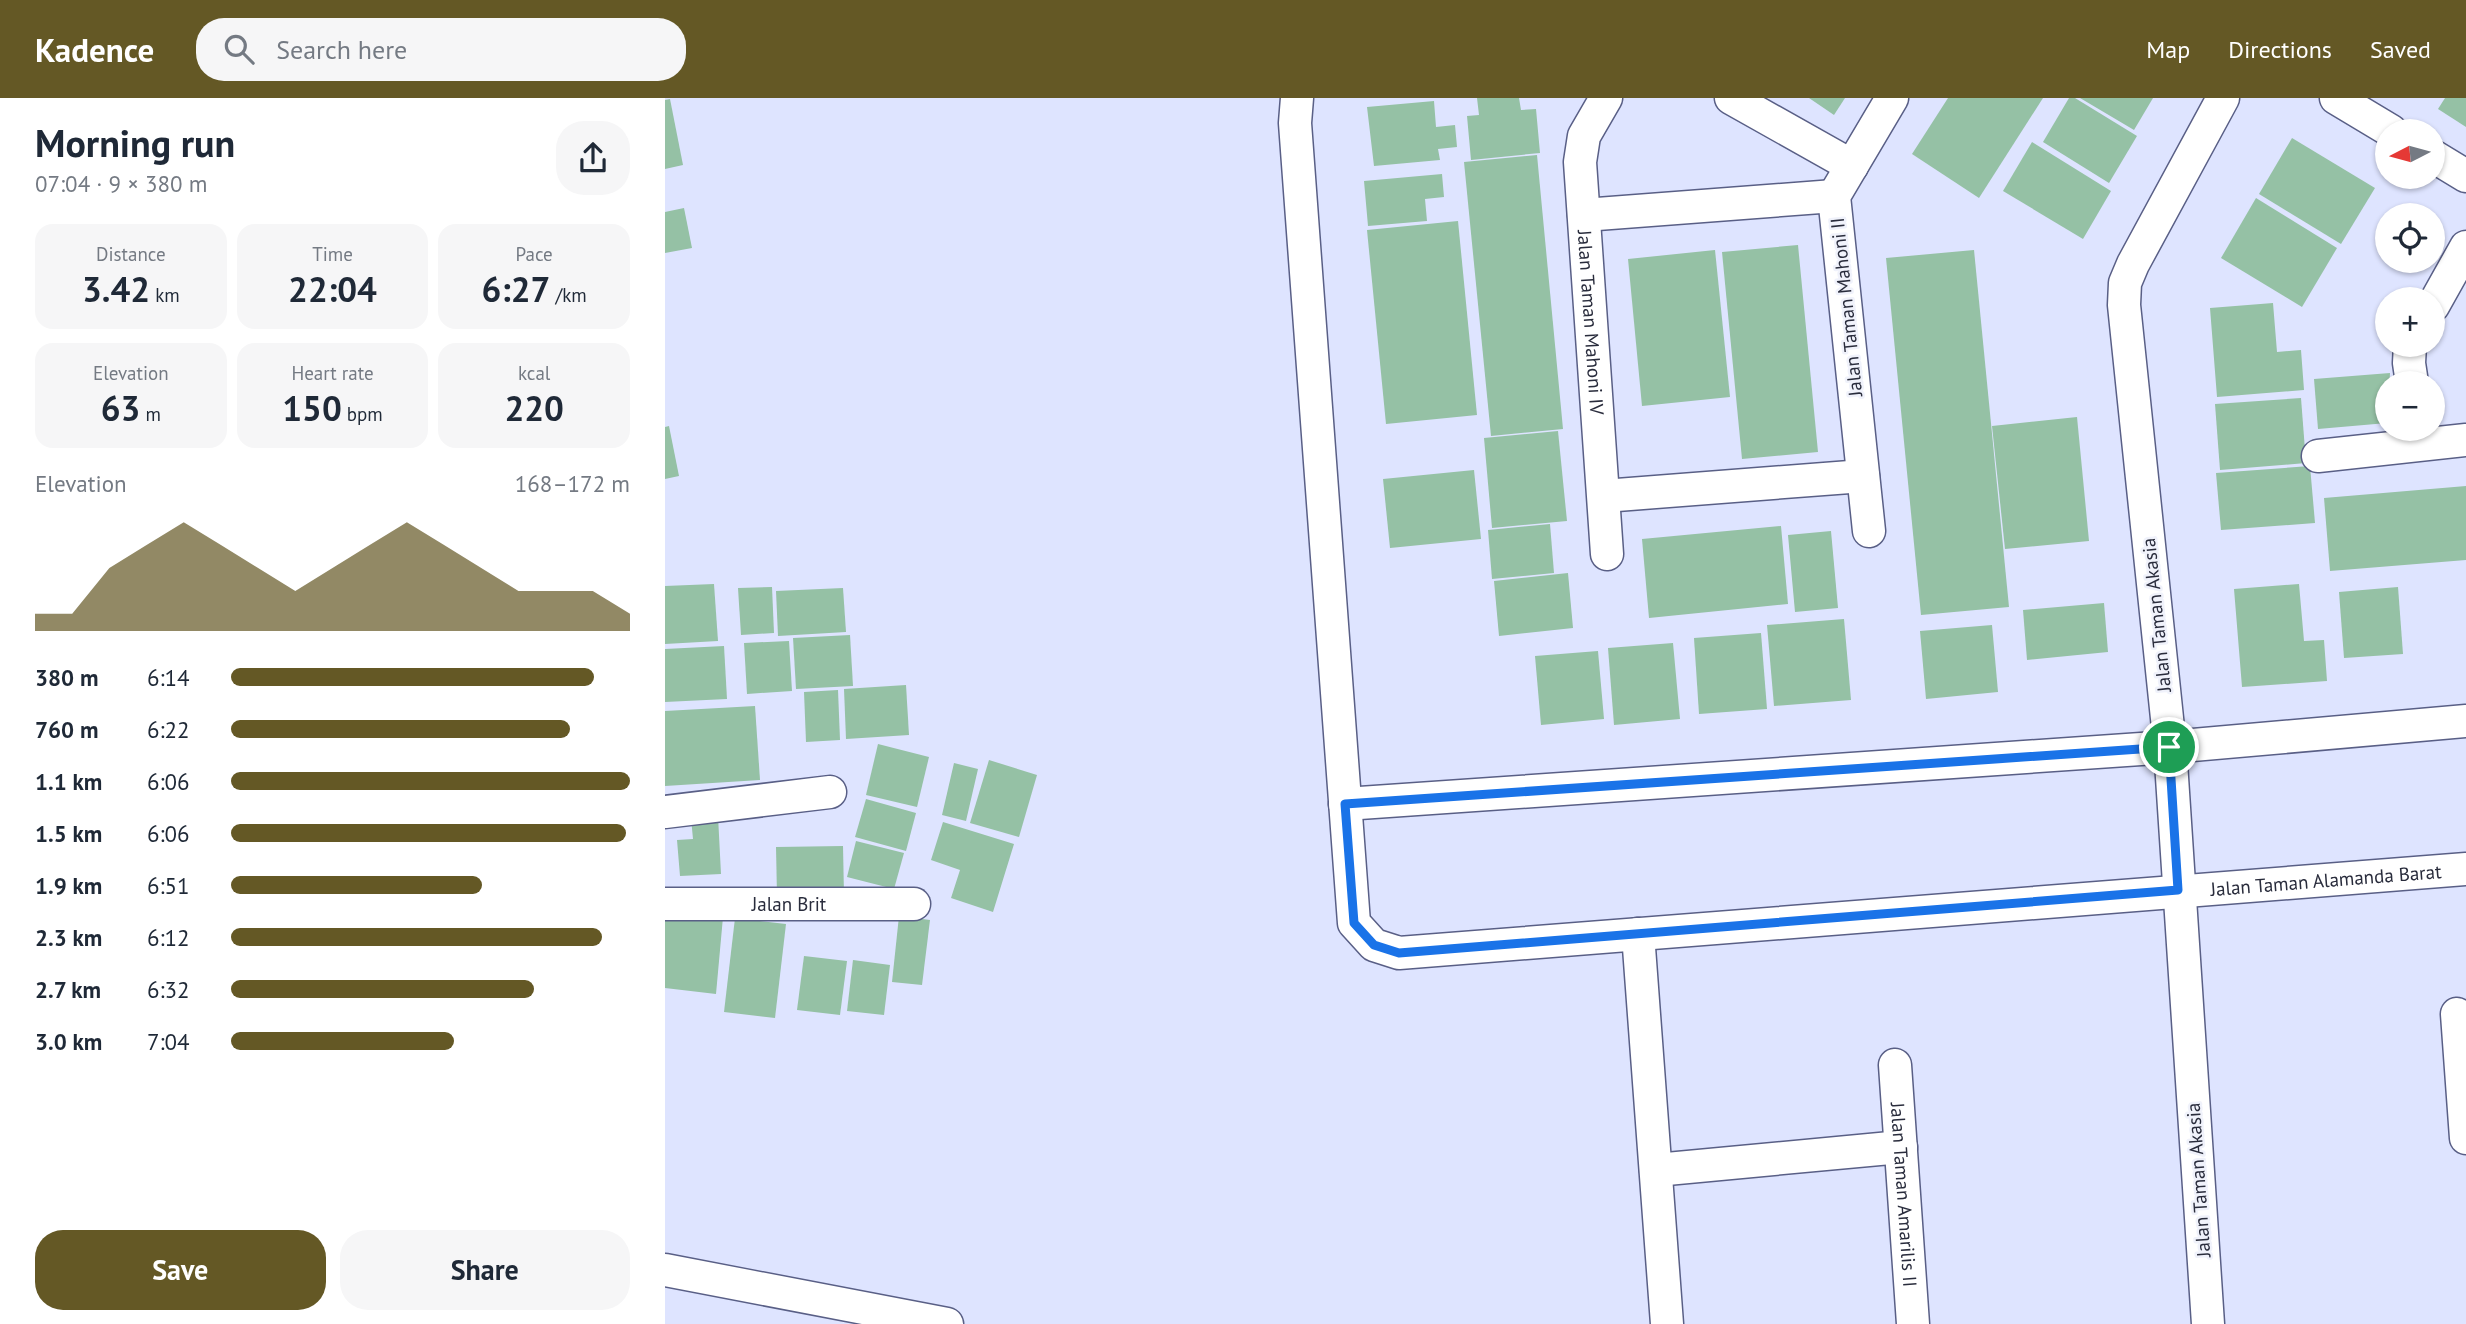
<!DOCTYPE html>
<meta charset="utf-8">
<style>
:root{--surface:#fff;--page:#f6f6f7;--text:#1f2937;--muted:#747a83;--accent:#645825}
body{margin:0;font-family:"PT Sans",sans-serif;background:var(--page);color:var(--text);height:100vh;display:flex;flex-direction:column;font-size:26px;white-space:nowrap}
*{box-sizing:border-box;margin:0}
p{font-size:23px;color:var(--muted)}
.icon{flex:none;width:38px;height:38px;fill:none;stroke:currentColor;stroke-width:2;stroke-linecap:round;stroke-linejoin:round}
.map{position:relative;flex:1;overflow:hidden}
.sheet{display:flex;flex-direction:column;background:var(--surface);width:665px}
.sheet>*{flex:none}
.needle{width:46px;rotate:264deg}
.buttons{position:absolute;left:1710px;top:21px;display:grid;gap:14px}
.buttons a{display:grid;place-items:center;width:70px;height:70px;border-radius:50%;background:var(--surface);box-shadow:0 2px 5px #0004;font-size:35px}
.pin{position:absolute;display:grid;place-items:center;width:60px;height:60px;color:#fff;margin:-30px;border:4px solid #fff;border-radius:50%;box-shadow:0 2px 7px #0007}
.round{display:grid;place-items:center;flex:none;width:74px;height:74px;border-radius:28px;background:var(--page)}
.headline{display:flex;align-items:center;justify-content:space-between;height:119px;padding:0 35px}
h1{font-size:38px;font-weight:600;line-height:52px}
.stats{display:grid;grid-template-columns:repeat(3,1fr);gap:10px;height:119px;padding:7px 35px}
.stats div{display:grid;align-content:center;border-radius:18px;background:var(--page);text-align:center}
.stats b{font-size:35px;font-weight:600}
.stats small{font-size:19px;font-weight:400}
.stats p{font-size:19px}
.chart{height:196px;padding:14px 35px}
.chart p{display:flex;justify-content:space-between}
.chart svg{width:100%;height:126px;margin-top:7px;fill:var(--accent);opacity:.7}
.cta{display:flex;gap:14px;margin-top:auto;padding:14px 35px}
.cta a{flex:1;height:80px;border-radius:28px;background:var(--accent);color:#fff;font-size:28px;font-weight:600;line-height:80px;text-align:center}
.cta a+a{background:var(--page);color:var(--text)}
ul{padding:0 35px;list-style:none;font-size:23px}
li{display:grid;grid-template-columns:112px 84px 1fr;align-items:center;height:52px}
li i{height:18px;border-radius:9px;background:var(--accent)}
header{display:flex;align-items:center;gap:42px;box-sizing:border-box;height:98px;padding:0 35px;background:var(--accent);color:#fff}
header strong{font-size:33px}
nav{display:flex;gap:38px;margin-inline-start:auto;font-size:24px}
.search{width:490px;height:63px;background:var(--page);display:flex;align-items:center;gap:18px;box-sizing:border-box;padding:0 24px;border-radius:28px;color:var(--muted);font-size:26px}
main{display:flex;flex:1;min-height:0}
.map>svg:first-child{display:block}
.building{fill:#95c1a5}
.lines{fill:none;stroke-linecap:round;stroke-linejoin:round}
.minor-casing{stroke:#595f86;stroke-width:35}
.minor{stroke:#fff;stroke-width:32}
.route-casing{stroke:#fff;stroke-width:14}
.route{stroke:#1a73e8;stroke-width:9}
.labels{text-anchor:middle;stroke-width:5;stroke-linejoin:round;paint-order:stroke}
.street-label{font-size:19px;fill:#292c3c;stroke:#f0f2fb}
</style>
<header>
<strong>Kadence</strong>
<div class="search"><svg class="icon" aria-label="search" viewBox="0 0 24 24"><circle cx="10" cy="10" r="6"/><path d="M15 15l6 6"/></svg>Search here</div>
<nav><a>Map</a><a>Directions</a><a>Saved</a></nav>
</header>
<main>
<section class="sheet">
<div class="headline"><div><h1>Morning run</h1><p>07:04 · 9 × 380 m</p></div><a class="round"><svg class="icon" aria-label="share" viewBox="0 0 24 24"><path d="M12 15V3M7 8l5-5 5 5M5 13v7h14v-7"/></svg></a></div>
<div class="stats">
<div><p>Distance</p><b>3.42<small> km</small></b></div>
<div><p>Time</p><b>22:04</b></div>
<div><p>Pace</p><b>6:27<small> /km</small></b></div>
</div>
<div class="stats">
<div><p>Elevation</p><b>63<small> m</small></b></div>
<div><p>Heart rate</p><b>150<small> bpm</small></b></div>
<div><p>kcal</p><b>220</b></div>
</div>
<div class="chart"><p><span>Elevation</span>168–172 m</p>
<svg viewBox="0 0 160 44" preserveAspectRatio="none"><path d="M0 44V38L10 38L20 22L30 14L40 6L50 14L60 22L70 30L80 22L90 14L100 6L110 14L120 22L130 30L140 30L150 30L160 38V44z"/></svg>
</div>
<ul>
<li><b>380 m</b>6:14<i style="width:91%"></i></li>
<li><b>760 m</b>6:22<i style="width:85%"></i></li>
<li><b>1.1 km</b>6:06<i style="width:100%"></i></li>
<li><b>1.5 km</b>6:06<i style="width:99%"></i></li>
<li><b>1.9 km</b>6:51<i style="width:63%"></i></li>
<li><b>2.3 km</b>6:12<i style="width:93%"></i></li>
<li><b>2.7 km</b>6:32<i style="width:76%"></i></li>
<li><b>3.0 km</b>7:04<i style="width:56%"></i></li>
</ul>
<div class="cta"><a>Save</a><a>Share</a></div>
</section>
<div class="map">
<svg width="1801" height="1226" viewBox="0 0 1801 1226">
<rect width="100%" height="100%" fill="#dee4ff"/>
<g class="building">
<polygon points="812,0 854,0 856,12 871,11 875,55 806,62 802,18 814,17"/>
<polygon points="1144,0 1180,0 1169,17"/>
<polygon points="1283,0 1378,0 1314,100 1247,56"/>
<polygon points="1404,0 1410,0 1472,38 1444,85 1378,44"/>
<polygon points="1415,0 1488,0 1469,32"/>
<polygon points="1780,0 1801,0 1801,29 1773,11"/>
<polygon points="5,1 18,67 0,71 0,2"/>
<polygon points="769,3 771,29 790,27 792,49 773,51 775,62 709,68 702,9"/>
<polygon points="1627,40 1710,90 1676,146 1594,96"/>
<polygon points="1367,44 1446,93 1418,141 1338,93"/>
<polygon points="872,57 898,331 826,338 799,64"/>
<polygon points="777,76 779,99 760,101 762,123 703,128 699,83"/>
<polygon points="1591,100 1672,150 1637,209 1556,160"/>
<polygon points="19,110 27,150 0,155 0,114"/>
<polygon points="793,123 812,317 721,326 702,132"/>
<polygon points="1133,147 1153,354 1077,361 1057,154"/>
<polygon points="1050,152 1065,299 977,308 963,161"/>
<polygon points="1309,152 1344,509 1256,517 1221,160"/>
<polygon points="1608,205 1612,254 1636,252 1639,292 1552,299 1545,210"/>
<polygon points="1725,275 1722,325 1653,331 1649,281"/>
<polygon points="1636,300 1641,365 1555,372 1550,306"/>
<polygon points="1412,319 1424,443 1340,451 1327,328"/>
<polygon points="4,328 14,378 0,381 0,329"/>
<polygon points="893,333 902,423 827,430 819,340"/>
<polygon points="1645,368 1650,425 1556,432 1551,375"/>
<polygon points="809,372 816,441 725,450 718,381"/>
<polygon points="1801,388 1801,462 1665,473 1659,400"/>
<polygon points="885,426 889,475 827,481 823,432"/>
<polygon points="1116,428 1123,506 984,520 977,441"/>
<polygon points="1166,433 1173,510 1130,514 1123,437"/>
<polygon points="903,475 908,530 834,538 829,483"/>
<polygon points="49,486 53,543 0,546 0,488"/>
<polygon points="1634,486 1639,543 1659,542 1662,583 1577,589 1569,491"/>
<polygon points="107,489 109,535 76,537 73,490"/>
<polygon points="1733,489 1738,556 1679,560 1674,494"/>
<polygon points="178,490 181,534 113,538 111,493"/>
<polygon points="1439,505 1443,554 1362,562 1358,512"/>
<polygon points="1179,521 1186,602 1109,608 1102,527"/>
<polygon points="1327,527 1333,594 1261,601 1255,533"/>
<polygon points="1096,535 1102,611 1034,616 1029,540"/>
<polygon points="185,537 188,588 131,591 128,540"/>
<polygon points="124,543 127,593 82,596 79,545"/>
<polygon points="1008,545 1015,621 949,627 943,550"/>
<polygon points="59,548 62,601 0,604 0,551"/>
<polygon points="933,553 939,621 876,627 870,558"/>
<polygon points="241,587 244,637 181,641 179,591"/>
<polygon points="173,592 175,642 141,644 139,594"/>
<polygon points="90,608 95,682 0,688 0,613"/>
<polygon points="213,646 264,659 252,709 201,697"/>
<polygon points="324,662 372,677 354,739 305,725"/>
<polygon points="289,665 313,671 301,723 277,717"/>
<polygon points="201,701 251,715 241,753 190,739"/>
<polygon points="53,718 56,776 15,778 12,742 28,741 26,720"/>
<polygon points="278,724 349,746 328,814 286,800 295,772 266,762"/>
<polygon points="191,743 239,755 229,791 182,779"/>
<polygon points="178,748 179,797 112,798 111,749"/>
<polygon points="0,813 58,819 51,896 0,890"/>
<polygon points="234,818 265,822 257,887 227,884"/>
<polygon points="70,820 121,826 110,920 59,914"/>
<polygon points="139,858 182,863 175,917 132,912"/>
<polygon points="188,862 225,867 219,917 182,913"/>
</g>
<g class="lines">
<defs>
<g id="minor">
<path id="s1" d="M632 0 630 25 689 825 709 847 734 855 1801 771"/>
<path id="s2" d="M941 0 919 38 915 64 942 456"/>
<polyline points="1066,0 1187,68"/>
<polyline points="1671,0 1726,33"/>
<polyline points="1768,58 1801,78"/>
<polyline points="919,117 1169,98"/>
<polyline points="1768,208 1801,149"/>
<polyline points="1745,247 1744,265 1747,285"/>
<polyline points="1653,358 1801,342"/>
<polyline points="939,398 1198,378"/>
<polyline points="1204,433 1169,98 1227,0"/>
<polyline points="680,706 1505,649 1801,623"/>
<polyline points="0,714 165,694"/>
<path id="s3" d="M0 806H249"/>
<polyline points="973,836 1002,1226"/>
<polyline points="1792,916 1801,1040"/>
<path id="s4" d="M1230 967 1248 1226"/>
<polyline points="991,1072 1236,1049"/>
<polyline points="0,1172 282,1226"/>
<polyline points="1543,1226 1505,649 1459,207 1460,185 1468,166 1558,0"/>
</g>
</defs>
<use href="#minor" class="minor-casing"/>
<use href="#minor" class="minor"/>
</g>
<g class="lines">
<defs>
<polygon id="route" points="1504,649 1513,792 734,855 709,847 689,825 680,706"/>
</defs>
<use href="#route" class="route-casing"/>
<use href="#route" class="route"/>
</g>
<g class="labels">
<g class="street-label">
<text transform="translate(1181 209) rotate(-96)" y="7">Jalan Taman Mahoni II</text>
<text dy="7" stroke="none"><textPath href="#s2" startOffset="231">Jalan Taman Mahoni IV</textPath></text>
<text transform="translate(1491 517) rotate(-96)" y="7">Jalan Taman Akasia</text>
<text dy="7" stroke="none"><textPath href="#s1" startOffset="1813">Jalan Taman Alamanda Barat</textPath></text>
<text dy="7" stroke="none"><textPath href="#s3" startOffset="124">Jalan Brit</textPath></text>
<text transform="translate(1533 1082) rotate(-94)" y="7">Jalan Taman Akasia</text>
<text dy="7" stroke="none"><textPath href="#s4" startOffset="130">Jalan Taman Amarilis II</textPath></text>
</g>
</g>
</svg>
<div class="buttons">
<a><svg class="needle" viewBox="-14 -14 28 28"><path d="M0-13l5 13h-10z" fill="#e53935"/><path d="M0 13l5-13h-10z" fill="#747a83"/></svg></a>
<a><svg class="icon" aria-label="locate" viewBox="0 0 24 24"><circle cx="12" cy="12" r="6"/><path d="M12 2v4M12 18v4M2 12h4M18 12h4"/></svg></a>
<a>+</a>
<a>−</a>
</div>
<div class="pin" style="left:1504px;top:649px;background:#1e9e55"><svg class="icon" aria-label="arrive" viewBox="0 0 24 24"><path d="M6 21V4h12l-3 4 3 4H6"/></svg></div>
</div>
</main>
